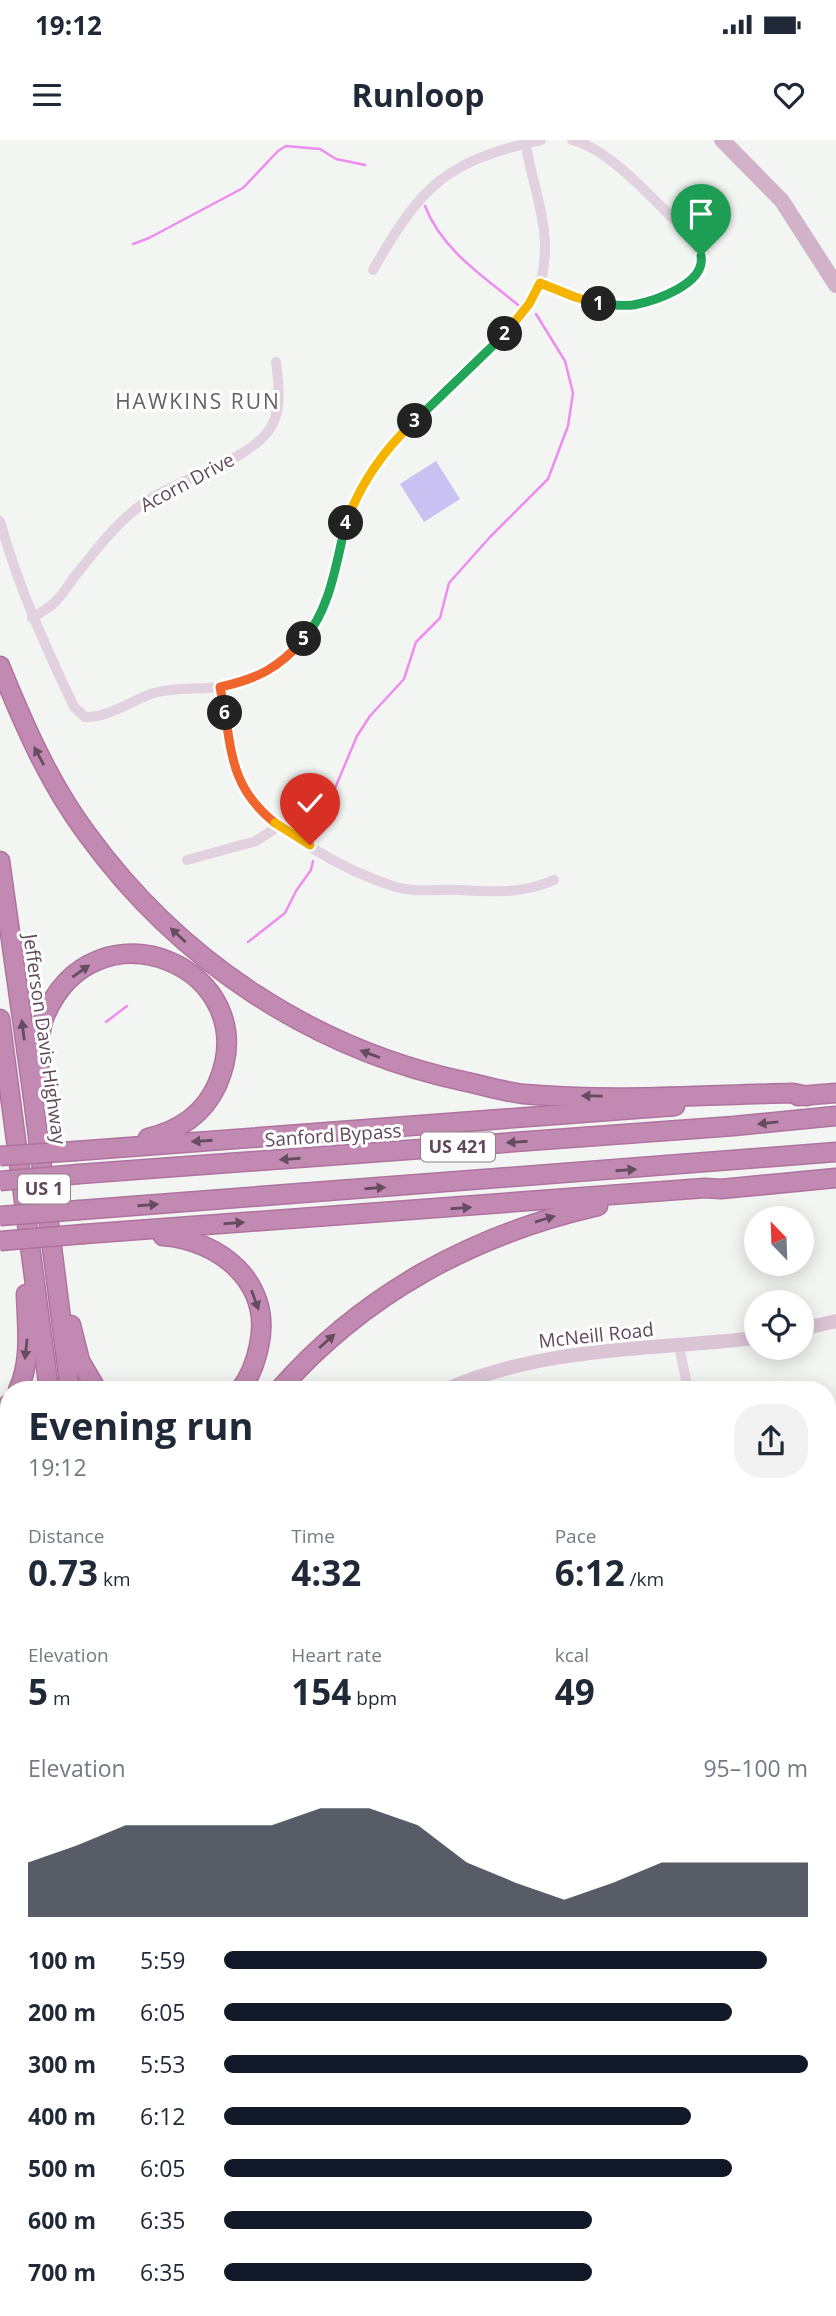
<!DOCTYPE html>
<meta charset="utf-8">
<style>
:root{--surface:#fff;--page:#f2f2f3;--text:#1f2937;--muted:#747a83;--accent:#111827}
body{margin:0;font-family:"Open Sans",sans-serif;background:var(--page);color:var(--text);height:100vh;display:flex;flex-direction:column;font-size:26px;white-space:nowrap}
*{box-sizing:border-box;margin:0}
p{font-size:23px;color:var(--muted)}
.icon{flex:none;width:38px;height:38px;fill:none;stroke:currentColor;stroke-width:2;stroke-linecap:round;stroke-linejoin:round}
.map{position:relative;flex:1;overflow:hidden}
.details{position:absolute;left:0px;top:1241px;width:836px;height:936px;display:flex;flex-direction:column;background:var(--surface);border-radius:28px 28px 0 0;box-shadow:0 4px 18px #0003}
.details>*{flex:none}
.needle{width:46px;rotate:337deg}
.tools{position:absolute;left:744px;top:1066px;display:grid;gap:14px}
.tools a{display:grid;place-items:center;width:70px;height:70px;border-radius:50%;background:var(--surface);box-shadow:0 4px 18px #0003;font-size:35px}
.pin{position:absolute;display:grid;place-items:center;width:60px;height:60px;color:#fff;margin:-72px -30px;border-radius:50% 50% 50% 0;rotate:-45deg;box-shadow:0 0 7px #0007}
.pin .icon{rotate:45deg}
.km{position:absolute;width:35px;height:35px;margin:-18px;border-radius:50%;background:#222;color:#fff;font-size:19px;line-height:35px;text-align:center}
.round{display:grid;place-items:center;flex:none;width:74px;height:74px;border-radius:28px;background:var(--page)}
.summary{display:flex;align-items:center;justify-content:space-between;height:119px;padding:0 28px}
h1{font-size:38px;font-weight:700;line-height:52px}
.metrics{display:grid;grid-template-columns:repeat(3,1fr);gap:10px;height:119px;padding:7px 28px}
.metrics div{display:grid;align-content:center}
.metrics b{font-size:35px;font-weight:700}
.metrics small{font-size:19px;font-weight:400}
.metrics p{font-size:19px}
.chart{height:196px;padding:14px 28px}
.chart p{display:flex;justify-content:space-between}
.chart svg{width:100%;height:126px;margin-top:7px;fill:var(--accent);opacity:.7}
ul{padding:0 28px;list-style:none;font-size:23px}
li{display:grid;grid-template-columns:112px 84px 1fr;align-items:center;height:52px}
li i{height:18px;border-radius:9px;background:var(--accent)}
.status{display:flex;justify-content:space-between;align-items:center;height:49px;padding:0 35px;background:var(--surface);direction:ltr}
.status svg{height:19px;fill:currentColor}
header{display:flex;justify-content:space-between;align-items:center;height:91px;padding:0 28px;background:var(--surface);font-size:32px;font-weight:700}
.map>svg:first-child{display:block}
.green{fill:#c9c1f2}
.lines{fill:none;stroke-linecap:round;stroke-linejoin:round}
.stream{stroke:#ee8df0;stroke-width:2.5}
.highway-casing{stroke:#ae749d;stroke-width:21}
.street{stroke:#e2d1df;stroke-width:10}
.secondary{stroke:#dbc5d5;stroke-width:14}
.primary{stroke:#d2b2c9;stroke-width:16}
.highway{stroke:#c289b2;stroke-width:18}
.highway-bridge-casing{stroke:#ae749d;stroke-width:21;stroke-linecap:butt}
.highway-bridge{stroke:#c289b2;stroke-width:18}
.oneway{fill:#664c5f}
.split-1-casing{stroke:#fff;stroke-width:14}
.split-2-casing{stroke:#fff;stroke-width:14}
.split-3-casing{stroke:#fff;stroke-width:14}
.split-4-casing{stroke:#fff;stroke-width:14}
.split-5-casing{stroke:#fff;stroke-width:14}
.split-6-casing{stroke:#fff;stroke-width:14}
.split-7-casing{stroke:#fff;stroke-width:14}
.split-8-casing{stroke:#fff;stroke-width:14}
.split-1{stroke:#22a559;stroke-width:9}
.split-2{stroke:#f5b400;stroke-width:9}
.split-3{stroke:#22a559;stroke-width:9}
.split-4{stroke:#f5b400;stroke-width:9}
.split-5{stroke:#22a559;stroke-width:9}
.split-6{stroke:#f0652b;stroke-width:9}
.split-7{stroke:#f0652b;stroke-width:9}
.split-8{stroke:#f5b400;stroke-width:9}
.labels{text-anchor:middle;stroke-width:6;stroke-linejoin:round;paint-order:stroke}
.shield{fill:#fff;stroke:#90808c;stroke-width:2}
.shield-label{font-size:18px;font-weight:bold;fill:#61495b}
.street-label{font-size:19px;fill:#61495b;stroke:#fff}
.neighbourhood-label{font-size:21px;letter-spacing:2px;fill:#685e65;stroke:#fff}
</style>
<div class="status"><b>19:12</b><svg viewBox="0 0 49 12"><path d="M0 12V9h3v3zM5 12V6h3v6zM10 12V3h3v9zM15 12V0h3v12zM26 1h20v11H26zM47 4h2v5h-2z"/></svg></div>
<header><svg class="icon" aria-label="menu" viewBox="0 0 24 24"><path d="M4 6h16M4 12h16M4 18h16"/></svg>Runloop<svg class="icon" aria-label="heart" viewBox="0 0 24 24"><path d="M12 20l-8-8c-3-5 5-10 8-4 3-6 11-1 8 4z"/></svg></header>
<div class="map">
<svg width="836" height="2176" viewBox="0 0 836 2176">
<rect width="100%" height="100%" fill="#f3f5f3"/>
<polygon class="green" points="436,321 460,359 424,382 400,344"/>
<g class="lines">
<g class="stream">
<path d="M425 66C442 110 483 136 518 165"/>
<polyline points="133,104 149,98 243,48 278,11 286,6 320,9 336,19 365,25"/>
<polyline points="319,686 357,596 370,576 404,539 416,502 440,478 449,443 490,397 548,339 568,286 573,253 565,221 536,174"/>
<polyline points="248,802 285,773 296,751 311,730 313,721"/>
<polyline points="106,882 127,866"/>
<polyline points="828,1697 836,1695"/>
<polyline points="0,1803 9,1806"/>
</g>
<defs>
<g id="highway">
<path d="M0 526C24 585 49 643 87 694 179 821 314 910 467 942 486 946 505 952 524 954 613 962 704 955 793 953L807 956"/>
<polyline points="0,721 33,957 70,1250"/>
<polyline points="0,879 49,1250"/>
<polyline points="798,956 836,953"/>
<path d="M33 957C35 947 38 936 39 926 41 911 38 892 44 878 94 754 269 828 217 945 204 974 178 991 148 998"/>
<polyline points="76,1011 675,966"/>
<polyline points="79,1034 734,986 836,976"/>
<polyline points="80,1070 836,1012"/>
<polyline points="84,1094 705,1048 721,1049 836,1038"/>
<path d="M163 1096C220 1100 273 1143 259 1206 256 1221 250 1237 240 1250"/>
<polyline points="71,1185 80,1221 97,1250"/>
<path d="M18 1250C32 1221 27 1185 26 1154"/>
<path d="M279 1250C363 1154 474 1094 598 1066"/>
<polyline points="0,1273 9,1264"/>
<polyline points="0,1460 9,1473"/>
<polyline points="151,2168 151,2176"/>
<polyline points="172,2168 172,2176"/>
</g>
</defs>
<use href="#highway" class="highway-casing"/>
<g class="street">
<path d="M373 130C421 46 445 21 541 0"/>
<path d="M540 143C560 151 581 162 603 164 635 167 724 151 695 101 665 72 611 8 572 0"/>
<path d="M0 381C19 449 44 503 74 567L85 577C108 578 132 560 154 553 172 548 189 549 207 548 232 547 256 540 277 526 329 490 329 436 347 382 353 363 364 343 376 326 404 285 446 249 482 215 504 195 533 171 541 141 554 90 532 49 525 0"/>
<path d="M32 478C39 473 48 469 54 463 62 456 68 446 74 437 95 412 116 382 144 363 178 339 240 324 266 294 283 275 279 245 276 222"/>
<path d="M220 547C225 577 227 620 242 646 269 690 347 732 396 747 416 753 438 749 459 750 492 752 523 754 554 740"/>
<polyline points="187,720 256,701 279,686"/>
<polyline points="679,1206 688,1250"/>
<polyline points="828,1316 836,1312"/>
<polyline points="828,1586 836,1605"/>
</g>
<g class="secondary">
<polyline points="802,1189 836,1181"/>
<path d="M445 1250C543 1206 651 1210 756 1198"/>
<polyline points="0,1533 9,1557"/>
<polyline points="0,2029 9,2009"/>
<polyline points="828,2142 836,2139"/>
<polyline points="374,2168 376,2176"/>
<polyline points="739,2176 759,2168"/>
</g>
<polyline class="primary" points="722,0 782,61 836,145"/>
<use href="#highway" class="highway"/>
<defs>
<g id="highway-bridge">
<polyline points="0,1016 76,1011"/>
<polyline points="0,1041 79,1034"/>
<polyline points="0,1076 80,1070"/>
<polyline points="0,1101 84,1094"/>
</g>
</defs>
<use href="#highway-bridge" class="highway-bridge-casing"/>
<use href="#highway-bridge" class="highway-bridge"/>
</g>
<defs><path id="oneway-solid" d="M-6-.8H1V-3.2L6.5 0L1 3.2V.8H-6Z" transform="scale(1.75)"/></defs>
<g class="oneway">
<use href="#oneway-solid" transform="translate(39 616) rotate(-118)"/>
<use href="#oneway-solid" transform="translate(178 795) rotate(-137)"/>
<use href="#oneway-solid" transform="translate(81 831) rotate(-35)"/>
<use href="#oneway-solid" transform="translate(23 890) rotate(-97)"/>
<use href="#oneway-solid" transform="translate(370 914) rotate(-160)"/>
<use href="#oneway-solid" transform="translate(592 956) rotate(-179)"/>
<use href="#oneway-solid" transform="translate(768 983) rotate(174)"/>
<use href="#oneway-solid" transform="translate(202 1001) rotate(176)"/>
<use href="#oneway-solid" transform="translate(517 1002) rotate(176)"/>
<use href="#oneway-solid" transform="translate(290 1019) rotate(176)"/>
<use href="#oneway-solid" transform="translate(626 1030) rotate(-4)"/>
<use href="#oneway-solid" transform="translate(375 1048) rotate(-4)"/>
<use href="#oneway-solid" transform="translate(148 1065) rotate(-4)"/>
<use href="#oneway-solid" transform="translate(461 1068) rotate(-4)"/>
<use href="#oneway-solid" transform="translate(545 1079) rotate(-17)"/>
<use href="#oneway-solid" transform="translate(234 1083) rotate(-4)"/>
<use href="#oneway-solid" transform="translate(255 1160) rotate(70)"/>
<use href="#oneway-solid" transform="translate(327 1201) rotate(-42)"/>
<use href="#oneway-solid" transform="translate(26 1209) rotate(96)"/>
</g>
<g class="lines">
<defs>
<path id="split-1" d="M599 164C610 165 623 166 633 165 655 161 706 144 701 116"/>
<polyline id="split-2" points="505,194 529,164 540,143 575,157 599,164"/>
<polyline id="split-3" points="415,281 505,194"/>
<path id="split-4" d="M346 383C360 344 385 308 415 281"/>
<path id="split-5" d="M304 499C331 468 336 422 346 383"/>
<path id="split-6" d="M225 573 220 547C257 539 279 528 304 499"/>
<path id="split-7" d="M225 573C232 620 235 651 275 683"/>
<polyline id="split-8" points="275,683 310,705"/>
</defs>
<use href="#split-1" class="split-1-casing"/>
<use href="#split-2" class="split-2-casing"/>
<use href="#split-3" class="split-3-casing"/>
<use href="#split-4" class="split-4-casing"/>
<use href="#split-5" class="split-5-casing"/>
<use href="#split-6" class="split-6-casing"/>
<use href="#split-7" class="split-7-casing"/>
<use href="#split-8" class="split-8-casing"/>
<use href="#split-1" class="split-1"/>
<use href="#split-2" class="split-2"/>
<use href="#split-3" class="split-3"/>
<use href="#split-4" class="split-4"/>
<use href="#split-5" class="split-5"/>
<use href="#split-6" class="split-6"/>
<use href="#split-7" class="split-7"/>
<use href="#split-8" class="split-8"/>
</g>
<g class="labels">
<g class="shield">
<rect x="421" y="992.5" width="74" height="29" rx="5"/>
<rect x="18" y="1034.5" width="52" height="29" rx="5"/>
</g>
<g class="shield-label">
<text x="458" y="1013">US 421</text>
<text x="44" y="1055">US 1</text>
</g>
<g class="street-label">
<text transform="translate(187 342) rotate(-28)" y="7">Acorn Drive</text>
<text transform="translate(45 899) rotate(82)" y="7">Jefferson Davis Highway</text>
<text transform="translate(333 995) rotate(-4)" y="7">Sanford Bypass</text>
<text transform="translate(596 1195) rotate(-6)" y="7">McNeill Road</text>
</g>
<g class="neighbourhood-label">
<text x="198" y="269">HAWKINS RUN</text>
</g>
</g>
</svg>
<div class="tools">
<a><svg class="needle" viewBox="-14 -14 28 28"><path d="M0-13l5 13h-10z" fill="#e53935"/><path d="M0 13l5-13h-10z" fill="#747a83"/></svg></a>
<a><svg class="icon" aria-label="locate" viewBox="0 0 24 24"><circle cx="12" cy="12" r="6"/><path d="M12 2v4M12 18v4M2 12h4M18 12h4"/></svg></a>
</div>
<div class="pin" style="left:701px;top:116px;background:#1e9e55"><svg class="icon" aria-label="arrive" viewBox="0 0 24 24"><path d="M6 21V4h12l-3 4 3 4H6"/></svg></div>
<div class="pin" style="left:310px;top:705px;background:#d93025"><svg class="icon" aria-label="check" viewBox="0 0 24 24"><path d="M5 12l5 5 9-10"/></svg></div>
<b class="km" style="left:599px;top:164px">1</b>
<b class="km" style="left:505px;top:194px">2</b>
<b class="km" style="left:415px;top:281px">3</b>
<b class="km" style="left:346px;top:383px">4</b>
<b class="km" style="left:304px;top:499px">5</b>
<b class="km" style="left:225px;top:573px">6</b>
<section class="details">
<div class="summary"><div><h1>Evening run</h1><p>19:12</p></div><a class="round"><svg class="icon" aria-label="share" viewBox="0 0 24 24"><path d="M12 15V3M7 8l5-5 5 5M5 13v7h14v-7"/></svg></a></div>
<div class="metrics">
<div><p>Distance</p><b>0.73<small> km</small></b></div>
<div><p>Time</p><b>4:32</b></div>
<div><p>Pace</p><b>6:12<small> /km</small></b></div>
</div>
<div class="metrics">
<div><p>Elevation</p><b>5<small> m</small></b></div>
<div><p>Heart rate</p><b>154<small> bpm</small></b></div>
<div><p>kcal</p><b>49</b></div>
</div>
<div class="chart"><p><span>Elevation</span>95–100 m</p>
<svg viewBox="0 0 160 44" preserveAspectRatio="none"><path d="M0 44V25L10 19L20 12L30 12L40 12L50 12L60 6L70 6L80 12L90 25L100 32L110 38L120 32L130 25L140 25L150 25L160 25V44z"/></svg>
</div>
<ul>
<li><b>100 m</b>5:59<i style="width:93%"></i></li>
<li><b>200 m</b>6:05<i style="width:87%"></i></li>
<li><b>300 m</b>5:53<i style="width:100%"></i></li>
<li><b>400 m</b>6:12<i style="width:80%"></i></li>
<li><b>500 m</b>6:05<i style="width:87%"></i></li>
<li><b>600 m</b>6:35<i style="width:63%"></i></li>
<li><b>700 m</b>6:35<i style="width:63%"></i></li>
</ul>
</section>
</div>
